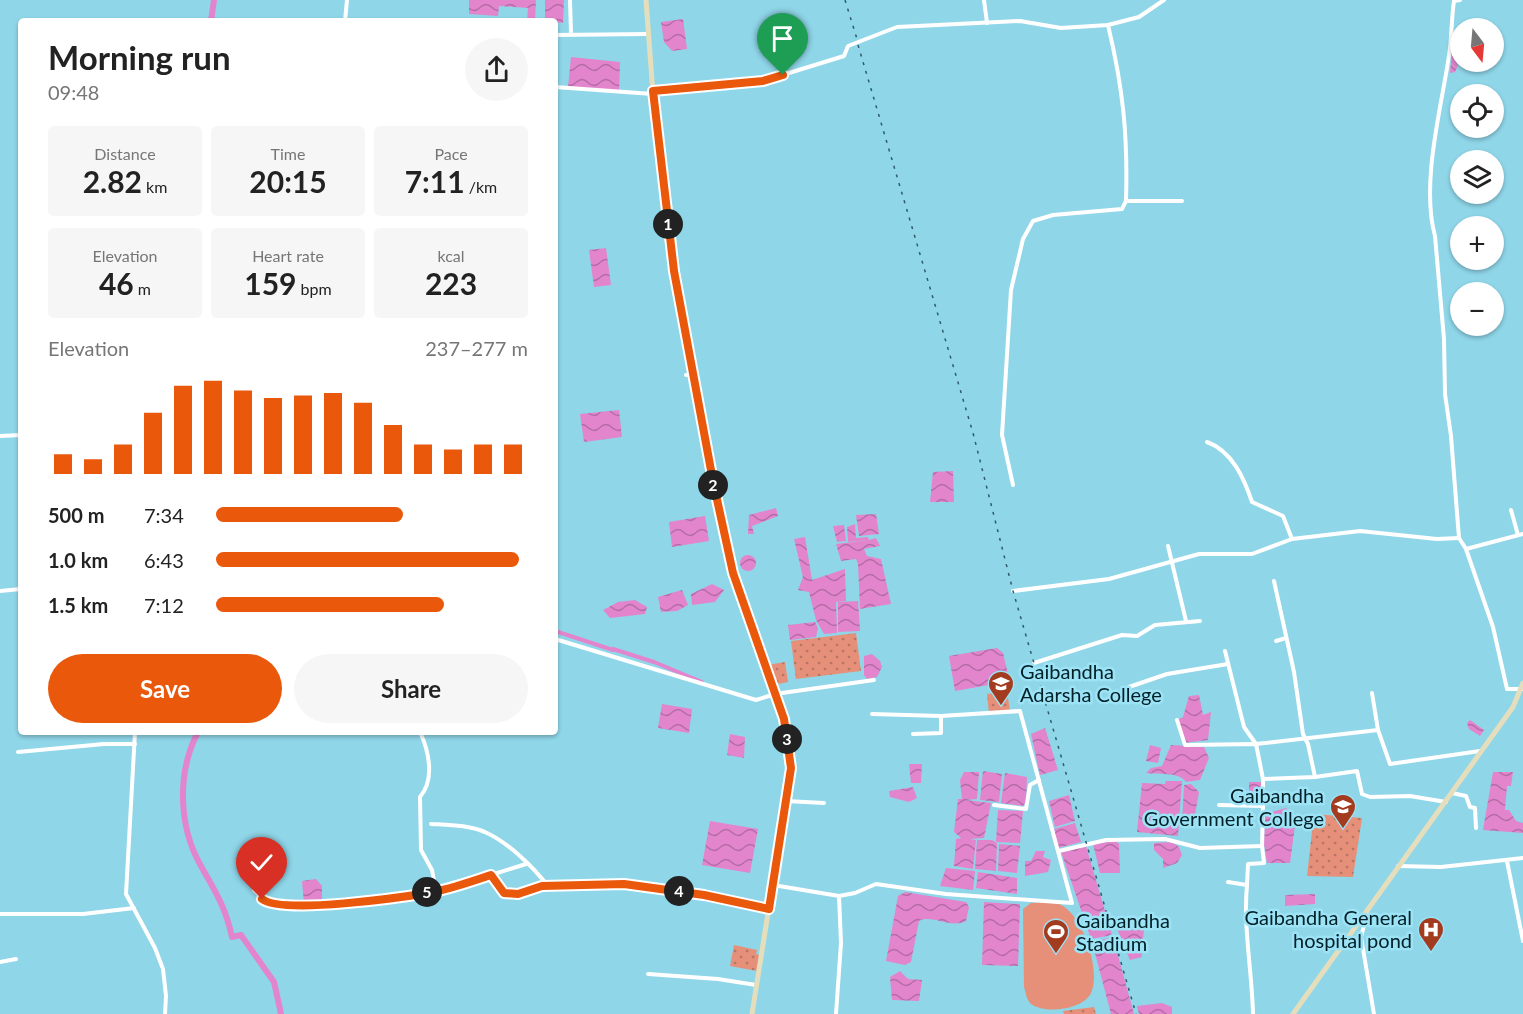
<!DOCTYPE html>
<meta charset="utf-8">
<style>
:root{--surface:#fff;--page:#f6f6f6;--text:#222;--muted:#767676;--accent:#ea580c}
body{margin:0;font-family:Lato,sans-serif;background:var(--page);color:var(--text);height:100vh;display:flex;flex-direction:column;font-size:22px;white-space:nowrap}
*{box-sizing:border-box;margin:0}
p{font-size:20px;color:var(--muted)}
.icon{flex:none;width:33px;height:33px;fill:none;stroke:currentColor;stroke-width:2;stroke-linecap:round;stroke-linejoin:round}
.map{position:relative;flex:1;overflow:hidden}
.side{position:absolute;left:18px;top:18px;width:540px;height:717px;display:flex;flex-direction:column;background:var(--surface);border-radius:6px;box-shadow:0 2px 4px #0004}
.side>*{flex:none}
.needle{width:39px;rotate:164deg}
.tools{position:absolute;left:1450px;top:18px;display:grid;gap:12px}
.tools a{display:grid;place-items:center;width:54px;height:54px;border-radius:50%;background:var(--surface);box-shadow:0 2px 4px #0004;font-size:30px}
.pin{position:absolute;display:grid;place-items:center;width:51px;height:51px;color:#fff;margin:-62px -26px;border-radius:50% 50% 50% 0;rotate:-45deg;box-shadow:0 0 6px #0007}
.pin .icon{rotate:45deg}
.km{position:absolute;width:30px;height:30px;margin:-15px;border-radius:50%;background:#222;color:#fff;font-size:16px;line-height:30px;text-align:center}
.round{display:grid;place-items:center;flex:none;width:63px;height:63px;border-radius:32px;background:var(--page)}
.summary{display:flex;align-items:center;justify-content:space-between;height:102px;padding:0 30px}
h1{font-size:33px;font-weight:700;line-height:45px}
.figures{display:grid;grid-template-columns:repeat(3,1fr);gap:9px;height:102px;padding:6px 30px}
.figures div{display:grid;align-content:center;border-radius:6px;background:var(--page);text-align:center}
.figures b{font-size:30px;font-weight:700}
.figures small{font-size:16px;font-weight:400}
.figures p{font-size:16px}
.chart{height:168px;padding:12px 30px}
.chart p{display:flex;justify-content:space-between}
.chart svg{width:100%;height:108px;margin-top:6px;stroke:var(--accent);stroke-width:6}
.action{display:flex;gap:12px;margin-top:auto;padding:12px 30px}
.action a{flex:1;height:69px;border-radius:36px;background:var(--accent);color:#fff;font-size:24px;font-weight:700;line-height:69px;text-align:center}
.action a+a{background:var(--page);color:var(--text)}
ul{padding:0 30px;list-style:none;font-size:20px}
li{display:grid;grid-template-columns:96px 72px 1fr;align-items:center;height:45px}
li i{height:15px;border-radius:8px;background:var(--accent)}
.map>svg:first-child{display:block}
.green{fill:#e69079}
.park{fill:url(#park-dots)}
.water{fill:url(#water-waves)}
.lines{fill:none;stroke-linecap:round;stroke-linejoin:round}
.canal{stroke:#e285cd;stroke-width:4}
.river{stroke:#e285cd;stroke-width:6}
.street{stroke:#fff;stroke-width:4}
.secondary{stroke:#e5debc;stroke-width:5}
.rail{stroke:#305c67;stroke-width:1.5;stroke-dasharray:3 6;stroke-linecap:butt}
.route-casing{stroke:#fff;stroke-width:12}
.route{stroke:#ea580c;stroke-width:8}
.labels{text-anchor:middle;stroke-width:5;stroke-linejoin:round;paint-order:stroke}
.poi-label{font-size:20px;fill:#022027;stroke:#9ce3f6;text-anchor:start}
</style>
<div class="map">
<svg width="1523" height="1014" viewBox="0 0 1523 1014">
<defs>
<pattern id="park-dots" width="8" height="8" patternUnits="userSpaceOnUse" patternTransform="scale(1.5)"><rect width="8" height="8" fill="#e69079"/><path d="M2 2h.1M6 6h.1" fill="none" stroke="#b87563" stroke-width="1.8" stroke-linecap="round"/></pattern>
<pattern id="water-waves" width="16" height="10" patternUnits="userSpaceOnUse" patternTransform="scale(1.5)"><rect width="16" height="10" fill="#e285cd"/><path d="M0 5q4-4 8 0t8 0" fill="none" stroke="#b56ca6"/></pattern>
</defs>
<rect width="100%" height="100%" fill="#8fd6e9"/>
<path class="green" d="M1031 903C1040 903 1051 901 1059 904 1083 913 1103 975 1090 995 1080 1010 1045 1014 1031 1004 1026 999 1026 993 1024 987L1023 909Z"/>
<g class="park">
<polygon points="856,633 861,671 796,679 791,641"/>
<polygon points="785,662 788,682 773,685 768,665"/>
<polygon points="1007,691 1010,711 989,713 987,694"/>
<polygon points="1314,814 1362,818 1353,877 1307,876"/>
<polygon points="734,945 757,950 756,954 760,955 757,971 730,966"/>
<polygon points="1094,1007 1096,1014 1064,1014 1063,1011"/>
</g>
<g class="water">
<polygon points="469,0 536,0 535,21 527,21 528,8 499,6 498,16 469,14"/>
<polygon points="545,0 564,0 563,23 545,21"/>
<polygon points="683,19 687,49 672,51 664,42 661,22"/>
<polygon points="1452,52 1456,52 1458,65 1455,72 1450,73"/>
<polygon points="571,57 620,62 619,92 568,87"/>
<polygon points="606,248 611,285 594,287 589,250"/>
<polygon points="619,410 622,437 584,442 580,414"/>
<polygon points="953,471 954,502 930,502 933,472"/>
<polygon points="776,508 778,516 752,526 754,534 748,534 749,515"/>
<polygon points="876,514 879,534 859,536 856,515"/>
<polygon points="705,516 709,541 672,547 669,522"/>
<polygon points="855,524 856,538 868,537 869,540 876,538 880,546 864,549 867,556 881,559 891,604 860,609 858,564 856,559 841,561 836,544 868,540 848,542 847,527"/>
<polygon points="844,525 846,541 837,542 833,526"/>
<polygon points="805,537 812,580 845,569 846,601 836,602 837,633 824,634 816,620 809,592 798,590 803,577 794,539"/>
<circle cx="748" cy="563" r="8"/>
<polygon points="712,584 724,590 715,602 692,605 691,594"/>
<polygon points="682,590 688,605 677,611 661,612 658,597"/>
<polygon points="635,600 647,607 645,614 610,618 603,610 618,602"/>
<polygon points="858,601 860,631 838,632 838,602"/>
<polygon points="815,622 818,628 816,637 790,640 788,625"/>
<polygon points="997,648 1003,653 1008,674 1006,682 955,691 949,656"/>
<polygon points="872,654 880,661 882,667 877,677 867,679 864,675 864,656"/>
<polygon points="1199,695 1203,715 1211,712 1208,740 1183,743 1177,720 1183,717 1189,696"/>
<polygon points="662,704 692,709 689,733 658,728"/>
<polygon points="1470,720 1484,730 1480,736 1469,729 1467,723"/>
<polygon points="1045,728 1058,770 1040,775 1031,734"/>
<polygon points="730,734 745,737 744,758 727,755"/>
<polygon points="1150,745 1161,748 1158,763 1146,761"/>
<path d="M1171 745 1204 747 1209 758 1200 780 1186 782C1178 771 1158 775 1146 773L1151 768 1162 766Z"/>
<polygon points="909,764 922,764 921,783 911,783"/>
<polygon points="983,771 1002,774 999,802 980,800"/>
<polygon points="964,772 979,772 977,799 966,800 991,803 984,838 970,839 976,840 973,869 954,866 956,839 961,838 954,832 958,799 962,799 960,780"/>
<polygon points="1493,772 1513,772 1511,786 1507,786 1505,810 1509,810 1516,821 1523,823 1523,833 1483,830"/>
<polygon points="1005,773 1027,777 1026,802 1023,806 1001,803"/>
<polygon points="1166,781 1182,781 1178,836 1137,832 1142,783 1165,784"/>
<rect x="1249" y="782" width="12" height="13"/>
<polygon points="1191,784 1199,792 1193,826 1182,823 1184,785"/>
<polygon points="913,787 917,798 909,802 890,797 889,791"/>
<polygon points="1069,795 1075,821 1055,827 1049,801"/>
<polygon points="1286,808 1296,818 1290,863 1267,863 1264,844 1265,814"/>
<polygon points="998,810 1023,811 1020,843 996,842"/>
<polygon points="710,821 758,829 750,873 702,865"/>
<polygon points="1075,823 1081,842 1058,848 1054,829"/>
<polygon points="977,840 992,840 997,843 996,871 975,869"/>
<polygon points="1116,841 1119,844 1120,873 1100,873 1093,844"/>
<polygon points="1172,842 1179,847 1182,855 1177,863 1163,868 1163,859 1154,850 1154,843"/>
<polygon points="999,844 1020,846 1017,873 998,871"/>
<polygon points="1086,846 1112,935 1091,939 1061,852"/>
<polygon points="1036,851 1045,851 1043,857 1051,860 1048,872 1025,876 1025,861 1031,861"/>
<polygon points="946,868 975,871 973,890 940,886"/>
<polygon points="978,872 1017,878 1017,894 976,888"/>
<polygon points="316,879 322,886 322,902 304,904 302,881"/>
<path d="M905 892 966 902 969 907 966 921C950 929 932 914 919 921L911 962 905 965 886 961 898 896Z"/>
<polygon points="1315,894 1315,904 1285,906 1285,895"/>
<polygon points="984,902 1020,904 1018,966 982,965"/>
<polygon points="1132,918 1135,927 1144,930 1143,939 1139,943 1142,957 1130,960 1115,924 1117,920"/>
<polygon points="1113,937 1134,1014 1111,1014 1092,942"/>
<polygon points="900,971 908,979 922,980 919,1001 892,1000 890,977"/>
<polygon points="1162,1003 1172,1007 1172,1014 1139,1014 1137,1006"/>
</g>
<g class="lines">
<g class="canal">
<polyline points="555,631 613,650"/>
<polyline points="613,649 654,662 702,682"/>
</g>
<g class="river">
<polyline points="211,21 214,0"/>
<path d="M198 732C177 772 178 826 201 866 216 893 225 906 232 937L241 935 274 982 281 1014"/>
</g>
<g class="street">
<polyline points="570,0 571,33"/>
<polyline points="984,0 987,23"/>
<path d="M1460 0 1454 1C1451 21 1452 42 1448 62 1440 113 1421 185 1435 236L1444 339 1445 394 1451 436 1459 538 1466 549 1493 627 1507 689H1523"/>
<polyline points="345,21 347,0"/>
<polyline points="555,35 648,34"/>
<polyline points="555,87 653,94"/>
<polyline points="653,91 763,81 844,56 848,46 897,27 1020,21 1061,28 1108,25 1139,17 1164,0"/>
<polyline points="1126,201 1182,201"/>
<polyline points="686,375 692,375"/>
<polyline points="0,436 21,435"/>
<path d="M1207 442C1232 451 1244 478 1252 502L1283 516 1292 539"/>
<path d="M1013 485 1002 435 1011 290 1023 239 1033 221 1053 215 1122 209 1126 201C1128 135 1123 88 1108 25"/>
<polyline points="1511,510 1518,535"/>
<polyline points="1168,546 1186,621"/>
<polyline points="1466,549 1523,534"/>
<polyline points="1274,581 1294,672 1303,734 1308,744 1315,777"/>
<polyline points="0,591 21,589"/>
<polyline points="1013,591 1109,579 1199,554 1252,554 1292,539 1360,531 1437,539 1459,538"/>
<polyline points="555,639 756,700 775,694"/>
<polyline points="1276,641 1286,638"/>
<polyline points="1225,651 1244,727 1256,744 1378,730"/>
<polyline points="1034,663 1122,635 1137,636 1155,625 1200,621"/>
<polyline points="1129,687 1167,674 1228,664"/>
<polyline points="1372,693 1378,730 1390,764 1480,751"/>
<polyline points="775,694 874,680"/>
<polyline points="1177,720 1185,745 1256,744 1263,779 1263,806 1219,805"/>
<polyline points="135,732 126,894 155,948 163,969 166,996 165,1014"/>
<path d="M420 732C429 751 435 780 420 797L421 850 432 870 436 891"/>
<polyline points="913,734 941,733 941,716"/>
<polyline points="18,752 104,744 135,744"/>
<polyline points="1263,779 1315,777 1357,771 1362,794 1370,797 1410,796 1446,802"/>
<polyline points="1452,793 1466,796 1470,807 1475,808 1476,828"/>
<polyline points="786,801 824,803"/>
<polyline points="994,805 1026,809 1030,785 1039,780"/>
<path d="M431 824C449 825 470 825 487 833 510 844 533 867 548 886"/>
<polyline points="1059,851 1106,840 1165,839 1200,848 1262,846"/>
<polyline points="1507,861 1523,941"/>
<polyline points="1398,866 1441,867 1523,858"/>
<polyline points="491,875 526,864"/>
<path d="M1228 882 1247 885C1243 927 1252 971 1253 1014"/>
<polyline points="773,885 839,896 855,893 876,884 946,894 1072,903 1020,711 941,716 872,714"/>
<polyline points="1247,885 1248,864 1264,863 1262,846 1263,806"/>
<polyline points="254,890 267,903 301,907 434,892 491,875 504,893 518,894 542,886 624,884 704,895 769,909"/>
<polyline points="0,914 83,914 134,908"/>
<polyline points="1367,914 1361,937 1374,1014"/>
<polyline points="0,962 16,959"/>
<polyline points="648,974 718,979 756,985"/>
<polyline points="836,1014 841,943 839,896"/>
</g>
<g class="secondary">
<polyline points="646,0 653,94 674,271 698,405 733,573 784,719 791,768 752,1014"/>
<polyline points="1293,1014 1513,707 1523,683"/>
</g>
<g class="rail">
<polyline points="845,0 857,39"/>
<polyline points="858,45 973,433 1013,591 1136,1014"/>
</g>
</g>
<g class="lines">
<defs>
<path id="route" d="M262 899C282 915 404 897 434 892 453 888 473 881 491 875L504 893 518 894 542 886 624 884 704 895 769 909 791 768 784 719 733 573 713 481 674 271 653 91 763 81 783 75"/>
</defs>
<use href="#route" class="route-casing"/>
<use href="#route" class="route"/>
</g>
<defs>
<symbol id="university-pin" viewBox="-11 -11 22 30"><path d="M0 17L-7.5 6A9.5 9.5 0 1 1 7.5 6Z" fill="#a33b1e" stroke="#9ce3f6"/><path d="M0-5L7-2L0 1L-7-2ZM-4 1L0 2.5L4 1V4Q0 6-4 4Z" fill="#fff"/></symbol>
<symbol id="hospital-pin" viewBox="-11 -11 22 30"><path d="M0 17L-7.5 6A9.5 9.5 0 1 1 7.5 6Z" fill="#a33b1e" stroke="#9ce3f6"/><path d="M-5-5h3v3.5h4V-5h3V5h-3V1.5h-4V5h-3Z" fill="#fff"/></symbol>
<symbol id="stadium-pin" viewBox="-11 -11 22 30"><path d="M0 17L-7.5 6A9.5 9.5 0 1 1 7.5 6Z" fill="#a33b1e" stroke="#9ce3f6"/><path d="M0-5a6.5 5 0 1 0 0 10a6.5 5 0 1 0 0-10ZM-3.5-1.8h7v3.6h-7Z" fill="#fff"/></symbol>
</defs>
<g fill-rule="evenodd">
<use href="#university-pin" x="986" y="669" width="30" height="40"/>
<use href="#university-pin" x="1328" y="792" width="30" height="40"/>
<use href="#hospital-pin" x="1416" y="915" width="30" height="40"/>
<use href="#stadium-pin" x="1041" y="917" width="30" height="40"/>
</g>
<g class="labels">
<g class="poi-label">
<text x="1020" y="679">Gaibandha<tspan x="1020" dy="23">Adarsha College</tspan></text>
<text x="1324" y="803" text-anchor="end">Gaibandha<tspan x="1324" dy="23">Government College</tspan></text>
<text x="1412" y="925" text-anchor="end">Gaibandha General<tspan x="1412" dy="23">hospital pond</tspan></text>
<text x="1076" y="928">Gaibandha<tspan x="1076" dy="23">Stadium</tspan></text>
</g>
</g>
</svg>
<div class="tools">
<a><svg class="needle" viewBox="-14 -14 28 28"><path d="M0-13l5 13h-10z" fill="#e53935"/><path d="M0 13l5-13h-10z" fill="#767676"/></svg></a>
<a><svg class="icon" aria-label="locate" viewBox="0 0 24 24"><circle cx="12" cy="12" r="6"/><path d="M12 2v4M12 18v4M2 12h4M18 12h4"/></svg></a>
<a><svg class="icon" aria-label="layers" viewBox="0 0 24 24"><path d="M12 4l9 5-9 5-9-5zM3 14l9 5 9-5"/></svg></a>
<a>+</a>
<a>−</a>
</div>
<div class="pin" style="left:783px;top:75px;background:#1e9e55"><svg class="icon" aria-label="arrive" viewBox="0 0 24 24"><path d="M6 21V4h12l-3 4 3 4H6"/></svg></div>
<div class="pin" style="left:262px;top:899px;background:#d93025"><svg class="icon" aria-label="check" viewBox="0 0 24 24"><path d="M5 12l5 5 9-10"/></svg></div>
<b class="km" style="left:668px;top:224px">1</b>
<b class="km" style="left:713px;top:485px">2</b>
<b class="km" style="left:787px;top:739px">3</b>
<b class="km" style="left:679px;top:891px">4</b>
<b class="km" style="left:427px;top:892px">5</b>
<section class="side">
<div class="summary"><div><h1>Morning run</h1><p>09:48</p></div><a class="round"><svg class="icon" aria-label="share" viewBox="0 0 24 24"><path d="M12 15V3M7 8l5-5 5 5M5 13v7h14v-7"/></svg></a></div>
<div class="figures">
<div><p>Distance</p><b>2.82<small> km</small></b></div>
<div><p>Time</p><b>20:15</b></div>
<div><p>Pace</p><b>7:11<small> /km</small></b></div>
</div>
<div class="figures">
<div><p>Elevation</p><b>46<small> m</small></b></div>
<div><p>Heart rate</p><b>159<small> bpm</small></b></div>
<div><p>kcal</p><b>223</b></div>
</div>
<div class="chart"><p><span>Elevation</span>237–277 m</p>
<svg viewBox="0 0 160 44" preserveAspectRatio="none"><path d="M5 44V36M15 44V38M25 44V32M35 44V19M45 44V8M55 44V6M65 44V10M75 44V13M85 44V12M95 44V11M105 44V15M115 44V24M125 44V32M135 44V34M145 44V32M155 44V32"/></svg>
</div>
<ul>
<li><b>500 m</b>7:34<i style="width:60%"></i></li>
<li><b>1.0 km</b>6:43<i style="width:97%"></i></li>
<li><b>1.5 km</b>7:12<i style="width:73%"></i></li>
</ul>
<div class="action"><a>Save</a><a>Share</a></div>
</section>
</div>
